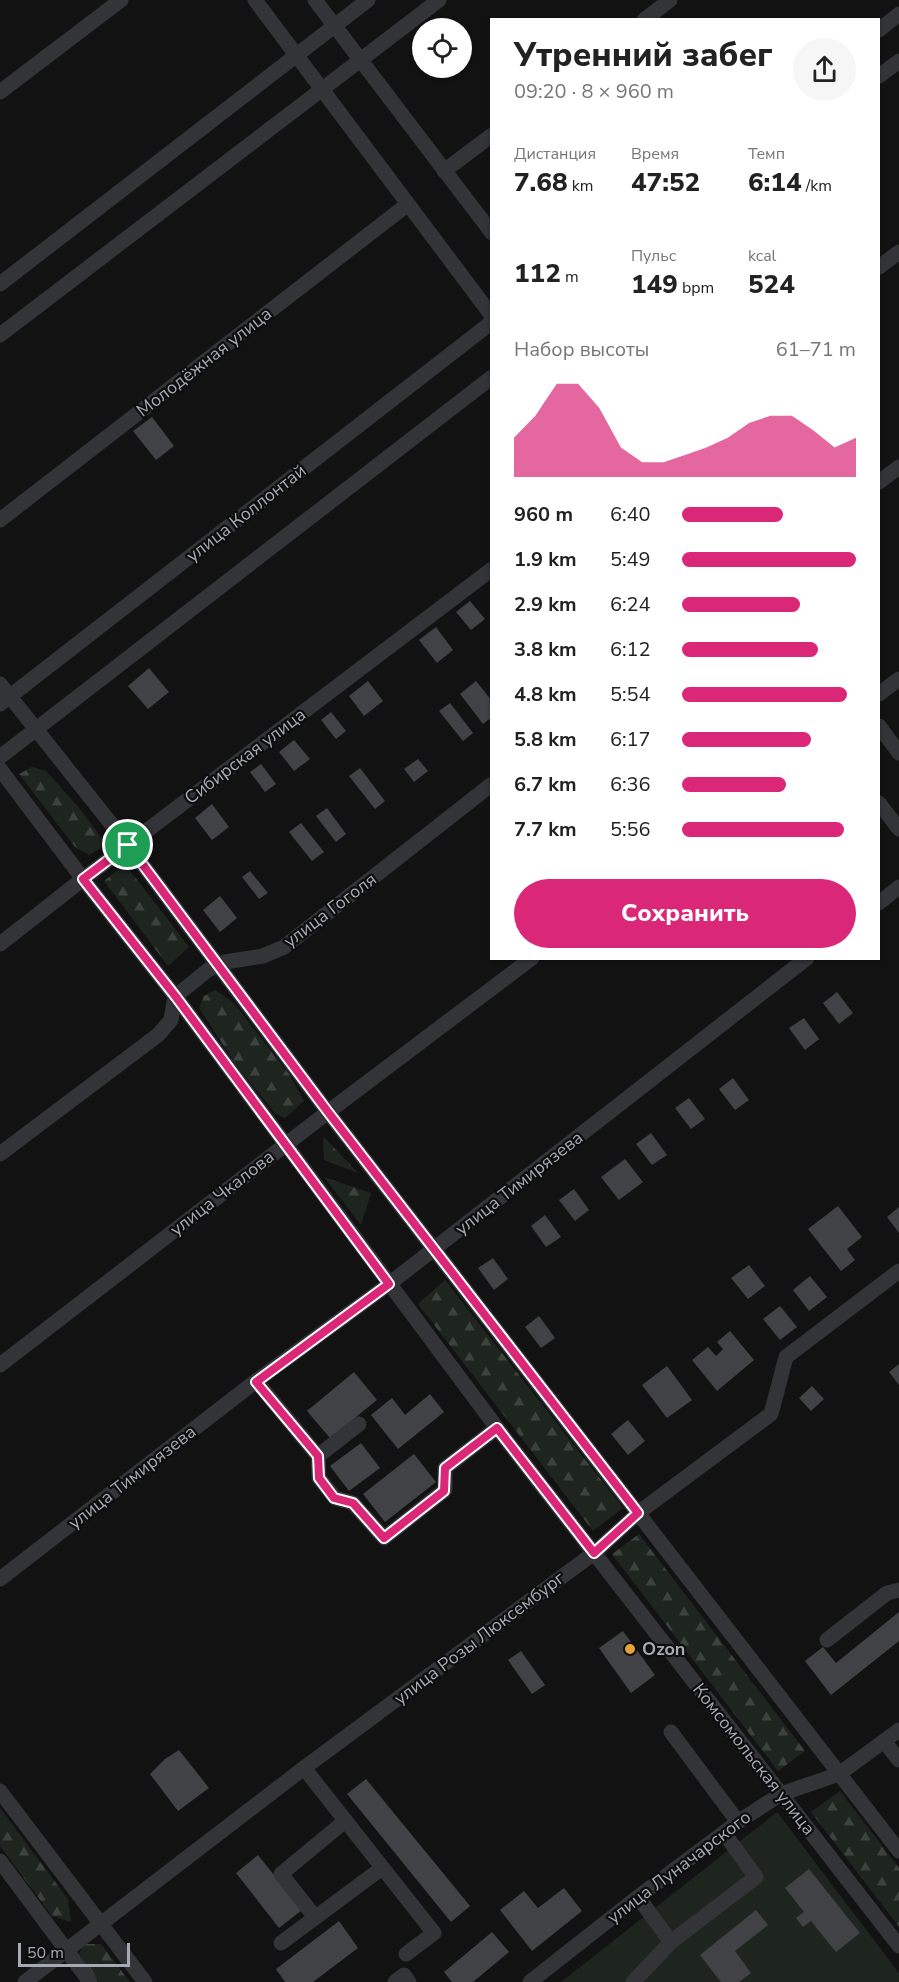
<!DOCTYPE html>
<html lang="ru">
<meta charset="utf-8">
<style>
:root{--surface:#fff;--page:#f6f6f6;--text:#222;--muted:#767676;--accent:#db2777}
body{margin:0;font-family:"Nunito Sans",sans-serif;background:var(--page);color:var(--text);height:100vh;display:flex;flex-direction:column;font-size:22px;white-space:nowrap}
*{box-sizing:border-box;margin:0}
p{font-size:20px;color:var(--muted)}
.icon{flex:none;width:33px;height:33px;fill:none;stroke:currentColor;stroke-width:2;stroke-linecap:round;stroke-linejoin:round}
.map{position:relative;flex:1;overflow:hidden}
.side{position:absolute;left:490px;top:18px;width:390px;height:942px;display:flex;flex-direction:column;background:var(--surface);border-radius:0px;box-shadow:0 2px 4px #0004}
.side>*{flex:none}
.buttons{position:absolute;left:412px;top:18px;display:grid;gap:12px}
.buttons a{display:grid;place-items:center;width:60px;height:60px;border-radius:50%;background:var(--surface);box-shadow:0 2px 4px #0004;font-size:30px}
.scale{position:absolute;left:18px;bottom:15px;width:112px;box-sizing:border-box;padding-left:6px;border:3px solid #a4a9b3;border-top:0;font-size:16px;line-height:21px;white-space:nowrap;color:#a4a9b3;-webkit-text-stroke:4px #0d0d0e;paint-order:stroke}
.pin{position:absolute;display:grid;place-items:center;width:51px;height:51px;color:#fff;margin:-26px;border:3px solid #fff;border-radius:50%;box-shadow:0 2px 6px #0007}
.round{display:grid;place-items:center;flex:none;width:63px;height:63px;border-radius:32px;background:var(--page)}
.overview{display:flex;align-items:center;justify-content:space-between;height:102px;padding:0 24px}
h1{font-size:33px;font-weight:800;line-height:45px}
.figures{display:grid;grid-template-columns:repeat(3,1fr);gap:9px;height:102px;padding:6px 24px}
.figures div{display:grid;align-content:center}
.figures b{font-size:26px;font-weight:800}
.figures small{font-size:16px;font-weight:400}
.figures p{font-size:16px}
.chart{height:168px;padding:12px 24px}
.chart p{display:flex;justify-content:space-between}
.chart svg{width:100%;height:108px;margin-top:6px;fill:var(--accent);opacity:.7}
.primary-button{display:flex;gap:12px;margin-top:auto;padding:12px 24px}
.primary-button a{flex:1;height:69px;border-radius:36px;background:var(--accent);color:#fff;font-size:24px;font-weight:800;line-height:69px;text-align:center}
ul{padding:0 24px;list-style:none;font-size:20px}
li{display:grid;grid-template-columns:96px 72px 1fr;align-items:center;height:45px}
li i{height:15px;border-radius:8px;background:var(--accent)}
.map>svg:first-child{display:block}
.green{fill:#1e251f}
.forest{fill:url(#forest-firs)}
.building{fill:#414246}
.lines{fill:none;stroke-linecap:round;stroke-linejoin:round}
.minor{stroke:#333438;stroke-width:15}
.route-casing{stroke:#fff;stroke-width:12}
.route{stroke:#db2777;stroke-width:8}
.poi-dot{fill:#e7a436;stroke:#0d0d0e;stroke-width:2}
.labels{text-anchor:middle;stroke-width:4.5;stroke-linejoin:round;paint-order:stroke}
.street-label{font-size:18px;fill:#a4a9b3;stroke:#0d0d0e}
.poi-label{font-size:18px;font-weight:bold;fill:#a4a9b3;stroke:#0d0d0e;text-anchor:start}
</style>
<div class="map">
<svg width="899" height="1982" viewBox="0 0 899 1982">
<defs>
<pattern id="forest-firs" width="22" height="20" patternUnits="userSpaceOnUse" patternTransform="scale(1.5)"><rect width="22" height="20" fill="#1e251f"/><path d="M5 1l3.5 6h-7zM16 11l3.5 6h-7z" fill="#3c423d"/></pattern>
</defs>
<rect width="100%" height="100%" fill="#121213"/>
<polygon class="green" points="777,1812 899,1973 899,1982 561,1982"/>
<g class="forest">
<polygon points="32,767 46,771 80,809 107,845 89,855 75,847 19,774"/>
<polygon points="125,864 189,947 168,966 104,881"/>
<polygon points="215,990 233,1002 289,1074 304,1101 285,1118 275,1113 235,1063 199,1008 204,996"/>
<polygon points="323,1136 358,1173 324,1160"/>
<polygon points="324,1177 371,1193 361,1225"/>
<polygon points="445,1280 623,1508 593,1531 418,1304"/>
<polygon points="639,1534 805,1751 778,1771 612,1554"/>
<polygon points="840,1791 899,1868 899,1927 811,1812"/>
<polygon points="0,1808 68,1899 71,1922 52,1916 0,1846"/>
<polygon points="84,1944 101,1944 130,1982 99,1982 79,1954"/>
</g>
<g class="building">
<polygon points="152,417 174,446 156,460 133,431"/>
<polygon points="470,601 485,619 471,630 456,612"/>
<polygon points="436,627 453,650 437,663 419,640"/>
<polygon points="149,668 169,692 148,709 128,686"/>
<polygon points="368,681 383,701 364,716 349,696"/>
<polygon points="476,681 492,701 492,717 483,724 460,694"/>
<polygon points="450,703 473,733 463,741 439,711"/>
<polygon points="331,712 346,731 336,739 321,720"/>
<polygon points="294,740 310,759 294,771 279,752"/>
<polygon points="418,759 428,771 414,782 404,769"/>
<polygon points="261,764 276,784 265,792 250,772"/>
<polygon points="360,768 385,801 375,809 349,776"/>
<polygon points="212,804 229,827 212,840 195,818"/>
<polygon points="327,808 346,834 336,842 316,816"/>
<polygon points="301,823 324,852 312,861 289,832"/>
<polygon points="250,871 268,893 259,899 242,877"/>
<polygon points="220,896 237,918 220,932 203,910"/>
<polygon points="837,992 853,1013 839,1024 823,1003"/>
<polygon points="804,1018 819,1039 805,1050 789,1028"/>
<polygon points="733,1078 749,1100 735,1110 719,1089"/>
<polygon points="689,1098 705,1119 691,1129 675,1108"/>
<polygon points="651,1133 667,1155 652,1165 636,1144"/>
<polygon points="625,1159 643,1182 619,1200 601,1177"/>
<polygon points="574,1189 589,1210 575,1221 559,1200"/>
<polygon points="838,1206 862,1237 847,1249 855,1260 841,1271 808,1229"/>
<polygon points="899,1207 899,1233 887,1217"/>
<polygon points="545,1215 561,1237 546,1247 531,1226"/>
<polygon points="493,1258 508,1279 494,1290 478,1268"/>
<polygon points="749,1265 765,1286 748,1299 731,1278"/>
<polygon points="810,1276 827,1297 809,1311 793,1290"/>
<polygon points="780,1306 797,1327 780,1340 763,1319"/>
<polygon points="539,1316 555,1338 541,1348 525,1327"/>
<polygon points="730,1331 754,1360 717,1391 692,1360 708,1347 716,1356 723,1349 717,1342"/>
<polygon points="899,1364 899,1385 889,1372"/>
<polygon points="667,1366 692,1400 667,1418 642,1385"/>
<polygon points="354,1372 377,1400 330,1438 307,1411"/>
<polygon points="812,1386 824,1399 811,1411 799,1398"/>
<polygon points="430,1394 444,1412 398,1449 371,1415 392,1398 405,1415"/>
<polygon points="628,1420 645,1441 628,1455 611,1434"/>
<polygon points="361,1443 380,1468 349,1491 330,1466"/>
<polygon points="414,1454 436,1482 385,1522 363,1494"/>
<polygon points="899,1612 899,1641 831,1695 805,1661 823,1647 836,1663"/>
<polygon points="623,1631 655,1675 631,1693 599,1648"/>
<polygon points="521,1651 545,1685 532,1694 508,1660"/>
<polygon points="179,1750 209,1788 178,1811 150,1774 165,1759"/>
<polygon points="366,1779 470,1906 451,1922 347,1794"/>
<polygon points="258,1855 302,1910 279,1928 236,1873"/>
<polygon points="809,1869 860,1933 836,1952 811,1921 803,1927 796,1918 804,1912 785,1888"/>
<polygon points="564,1888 582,1911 532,1951 500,1910 524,1891 538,1908"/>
<polygon points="756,1910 768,1925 735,1951 751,1973 739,1982 721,1982 700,1955"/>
<polygon points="339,1921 358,1948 313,1982 285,1982 276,1969"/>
<polygon points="492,1932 509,1952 473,1982 452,1982 444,1972"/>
</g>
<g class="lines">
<g class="minor">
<polyline points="255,0 492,316"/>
<polyline points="315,0 492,233"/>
<polyline points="644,20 670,0"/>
<polyline points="879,30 899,14"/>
<polyline points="879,76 899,61"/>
<polyline points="0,92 121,0"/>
<polyline points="444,171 492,135"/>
<polyline points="879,267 899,252"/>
<polyline points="0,284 368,0"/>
<polyline points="0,335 439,0"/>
<polyline points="879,482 899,467"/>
<polyline points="0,520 408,204"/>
<polyline points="0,684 128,845 328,1112 899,1851"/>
<polyline points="879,694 899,679"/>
<polyline points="0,704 492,322"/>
<polyline points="879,726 899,753"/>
<polyline points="0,757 492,377"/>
<polyline points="0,769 83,879 176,997 497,1428 899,1946"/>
<polyline points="879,803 899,829"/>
<polyline points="879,903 899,887"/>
<polyline points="0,944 83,879 492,569"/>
<polyline points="0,1154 158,1035 171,1020 174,1002 177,995 208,970 225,962 263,956 284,947 492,784"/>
<polyline points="0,1365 328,1112 532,958"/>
<polyline points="256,1381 318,1456 319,1478 335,1498 353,1503 384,1538 445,1490 445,1468 497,1428"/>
<polyline points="318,1456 359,1424"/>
<polyline points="0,1579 256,1381 389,1284 807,958"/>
<polyline points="827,1640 887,1593 899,1590"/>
<polyline points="671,1732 738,1822"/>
<polyline points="884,1741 899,1760"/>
<polyline points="304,1768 434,1933 406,1954"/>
<polyline points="0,1791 145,1982"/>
<polyline points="0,1861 90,1982"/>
<polyline points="638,1897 671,1942"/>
<polyline points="315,1917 281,1874 345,1821"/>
<polyline points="281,1943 382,1868"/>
<polyline points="25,1982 304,1768 594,1553 638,1513 771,1414 786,1357 899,1271"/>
<polyline points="395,1982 404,1975 409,1982"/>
<polyline points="530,1982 638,1897 738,1822 781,1794 839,1774 899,1730"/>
<polyline points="633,1982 671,1942 756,1877 724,1833"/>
</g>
</g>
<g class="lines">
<defs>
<polygon id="route" points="128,845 328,1112 638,1513 594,1553 497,1428 445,1468 444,1491 384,1538 353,1503 334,1498 319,1478 318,1456 256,1382 389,1284 176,997 83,879"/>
</defs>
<use href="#route" class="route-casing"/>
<use href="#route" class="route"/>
</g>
<circle class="poi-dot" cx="630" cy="1649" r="6"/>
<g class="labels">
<g class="street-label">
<text transform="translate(204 362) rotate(-38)" y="6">Молодёжная улица</text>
<text transform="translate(246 513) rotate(-38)" y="6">улица Коллонтай</text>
<text transform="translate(245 756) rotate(-37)" y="6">Сибирская улица</text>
<text transform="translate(330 910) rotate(-37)" y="6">улица Гоголя</text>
<text transform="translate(519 1183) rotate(-38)" y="6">улица Тимирязева</text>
<text transform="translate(222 1193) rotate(-38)" y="6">улица Чкалова</text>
<text transform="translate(132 1477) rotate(-38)" y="6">улица Тимирязева</text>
<text transform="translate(479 1638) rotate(-37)" y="6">улица Розы Люксембург</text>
<text transform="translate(754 1759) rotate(52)" y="6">Комсомольская улица</text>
<text transform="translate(679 1867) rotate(-37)" y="6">улица Луначарского</text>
</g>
<g class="poi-label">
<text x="642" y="1655">Ozon</text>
</g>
</g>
</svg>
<div class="buttons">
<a><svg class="icon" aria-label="locate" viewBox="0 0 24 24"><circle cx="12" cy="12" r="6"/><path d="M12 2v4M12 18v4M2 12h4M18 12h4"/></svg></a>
</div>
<div class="scale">50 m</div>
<div class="pin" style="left:128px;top:845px;background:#1e9e55"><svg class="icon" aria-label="arrive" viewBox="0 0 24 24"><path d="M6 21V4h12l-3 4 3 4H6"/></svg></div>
<section class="side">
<div class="overview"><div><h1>Утренний забег</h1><p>09:20 · 8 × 960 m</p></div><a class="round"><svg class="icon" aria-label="share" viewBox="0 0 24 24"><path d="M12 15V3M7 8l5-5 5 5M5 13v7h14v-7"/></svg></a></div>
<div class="figures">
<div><p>Дистанция</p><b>7.68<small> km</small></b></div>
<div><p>Время</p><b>47:52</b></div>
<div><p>Темп</p><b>6:14<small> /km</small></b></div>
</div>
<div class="figures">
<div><b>112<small> m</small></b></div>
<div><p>Пульс</p><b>149<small> bpm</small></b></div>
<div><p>kcal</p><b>524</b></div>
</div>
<div class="chart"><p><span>Набор высоты</span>61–71 m</p>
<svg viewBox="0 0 160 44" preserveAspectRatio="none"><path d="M0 44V28L10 19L20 6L30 6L40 16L50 32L60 38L70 38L80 35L90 32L100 28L110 22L120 19L130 19L140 25L150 32L160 28V44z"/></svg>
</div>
<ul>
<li><b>960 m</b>6:40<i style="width:58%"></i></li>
<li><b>1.9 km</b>5:49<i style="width:100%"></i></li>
<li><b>2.9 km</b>6:24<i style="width:68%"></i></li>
<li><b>3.8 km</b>6:12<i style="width:78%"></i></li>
<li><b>4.8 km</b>5:54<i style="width:95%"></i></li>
<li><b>5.8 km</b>6:17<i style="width:74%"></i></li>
<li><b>6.7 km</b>6:36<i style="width:60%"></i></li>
<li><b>7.7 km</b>5:56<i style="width:93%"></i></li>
</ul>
<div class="primary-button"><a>Сохранить</a></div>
</section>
</div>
